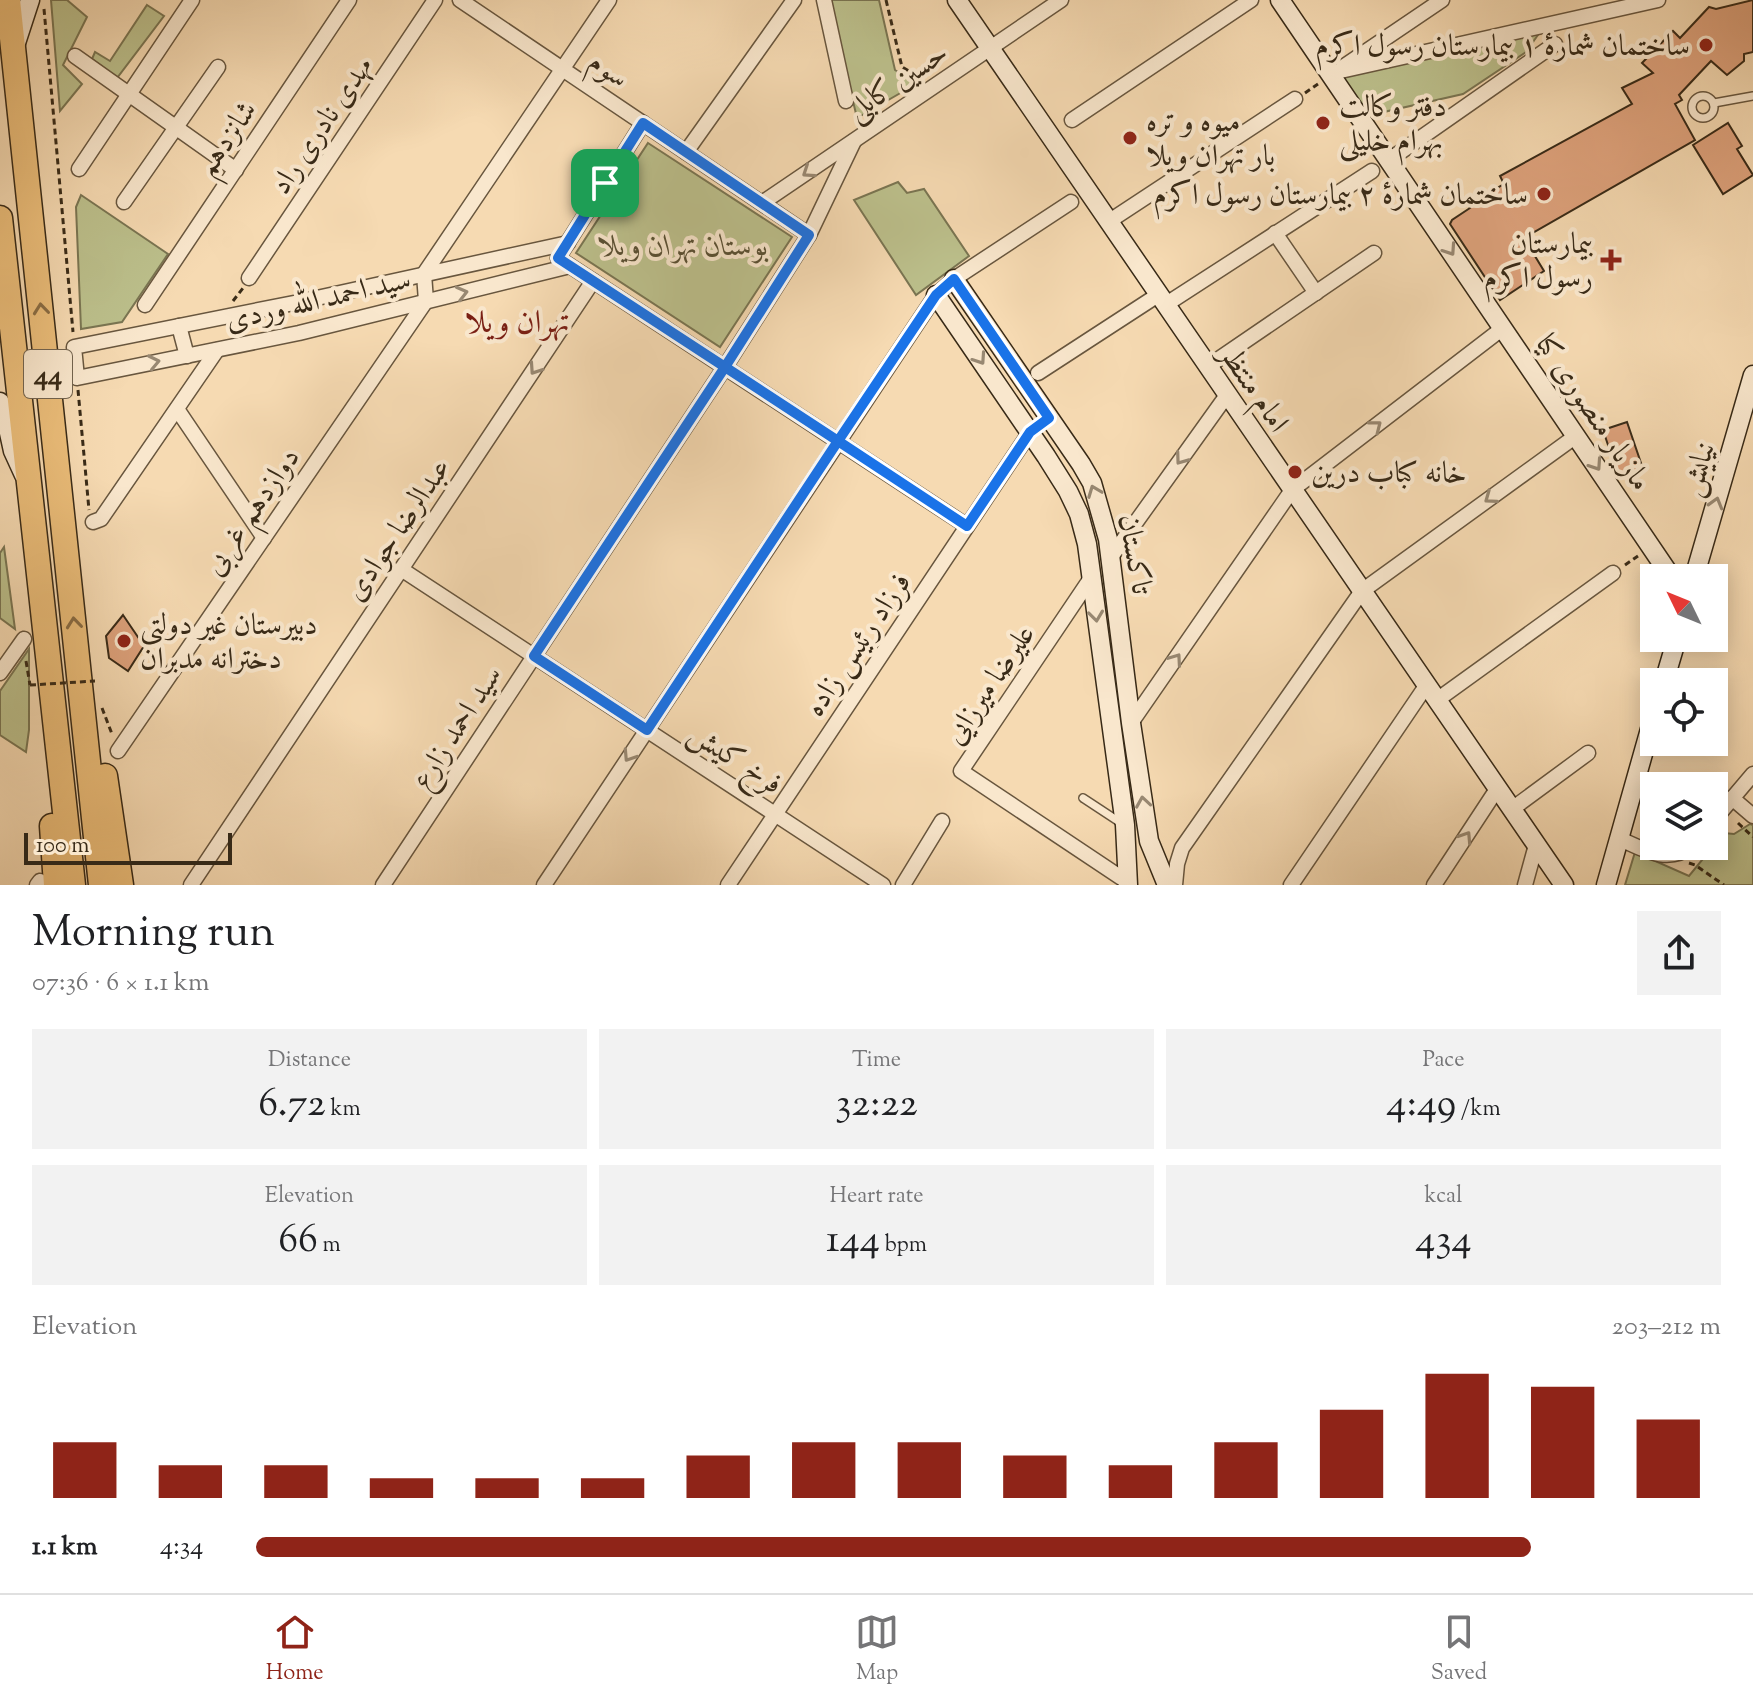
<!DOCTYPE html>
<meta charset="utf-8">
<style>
:root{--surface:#fff;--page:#f2f2f2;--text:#202124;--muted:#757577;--line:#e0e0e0;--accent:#8f2418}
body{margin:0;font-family:"Sorts Mill Goudy",Amiri,serif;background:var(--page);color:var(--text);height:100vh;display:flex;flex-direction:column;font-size:30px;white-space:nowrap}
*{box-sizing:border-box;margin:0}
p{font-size:26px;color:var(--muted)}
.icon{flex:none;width:44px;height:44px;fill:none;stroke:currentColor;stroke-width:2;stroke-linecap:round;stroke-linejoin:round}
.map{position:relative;height:885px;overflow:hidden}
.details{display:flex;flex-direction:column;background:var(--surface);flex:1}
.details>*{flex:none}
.needle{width:52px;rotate:313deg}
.fabs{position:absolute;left:1640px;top:564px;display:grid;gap:16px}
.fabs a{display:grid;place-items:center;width:88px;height:88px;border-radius:0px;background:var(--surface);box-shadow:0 4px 20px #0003;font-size:40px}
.scale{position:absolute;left:24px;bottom:20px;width:208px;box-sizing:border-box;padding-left:8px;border:4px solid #382a17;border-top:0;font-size:22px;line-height:28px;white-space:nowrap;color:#382a17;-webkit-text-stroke:6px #f9e7cd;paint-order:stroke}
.pin{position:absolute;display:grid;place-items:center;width:68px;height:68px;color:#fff;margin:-34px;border-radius:16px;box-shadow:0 4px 12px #0006}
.round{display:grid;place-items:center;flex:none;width:84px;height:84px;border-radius:0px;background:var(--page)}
.head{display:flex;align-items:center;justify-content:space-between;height:136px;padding:0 32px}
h1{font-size:44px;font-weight:600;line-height:60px}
.figures{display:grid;grid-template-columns:repeat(3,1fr);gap:12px;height:136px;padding:8px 32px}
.figures div{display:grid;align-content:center;border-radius:0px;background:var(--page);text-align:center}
.figures b{font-size:40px;font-weight:600}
.figures small{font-size:22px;font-weight:400}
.figures p{font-size:22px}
.chart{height:224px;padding:16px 32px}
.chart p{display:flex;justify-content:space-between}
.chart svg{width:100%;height:144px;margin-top:8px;stroke:var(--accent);stroke-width:6}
ul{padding:0 32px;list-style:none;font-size:26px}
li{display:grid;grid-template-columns:128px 96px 1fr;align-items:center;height:60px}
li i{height:20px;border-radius:10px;background:var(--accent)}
.tabs{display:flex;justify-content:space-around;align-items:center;height:112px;border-top:2px solid var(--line);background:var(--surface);font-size:22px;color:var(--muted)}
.tabs a{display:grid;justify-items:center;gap:4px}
.tabs .current{color:var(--accent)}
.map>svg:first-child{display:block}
.green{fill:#bcc08c;stroke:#7a7552;stroke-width:2}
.building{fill:#dea27c;stroke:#382a17;stroke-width:2}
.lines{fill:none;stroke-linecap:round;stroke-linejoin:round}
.lane-casing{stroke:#68563e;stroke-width:10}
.street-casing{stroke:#68563e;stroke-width:17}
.secondary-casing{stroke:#382a17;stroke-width:21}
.highway-casing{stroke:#382a17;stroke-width:27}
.path{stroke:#382a17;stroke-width:3;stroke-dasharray:6 4;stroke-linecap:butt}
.lane{stroke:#f9e7cd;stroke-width:7}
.street{stroke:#f9e7cd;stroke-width:14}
.secondary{stroke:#f9e7cd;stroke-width:18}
.highway{stroke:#ebbd79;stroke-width:24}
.path-bridge{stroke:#382a17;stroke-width:3;stroke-dasharray:6 4;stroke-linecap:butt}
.oneway{stroke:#988872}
.oneway2{stroke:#896c43}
.route-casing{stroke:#fff;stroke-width:16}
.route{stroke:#1a73e8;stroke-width:10}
.poi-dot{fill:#8f2418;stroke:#f9e7cd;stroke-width:3}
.labels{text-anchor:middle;stroke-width:8;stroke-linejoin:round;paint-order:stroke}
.shield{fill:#f9e7cd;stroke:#72634e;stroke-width:2}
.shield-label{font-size:28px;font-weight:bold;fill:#382a17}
.poi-label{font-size:30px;fill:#382a17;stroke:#f9e7cd;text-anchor:start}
.street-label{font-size:30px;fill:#382a17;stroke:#f9e7cd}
.park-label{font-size:30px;font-style:italic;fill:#595034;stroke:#f9e7cd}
.neighbourhood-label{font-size:32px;fill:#7a1f14;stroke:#f9e7cd}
</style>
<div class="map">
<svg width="1753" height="885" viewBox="0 0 1753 885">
<rect width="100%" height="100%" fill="#f6dab2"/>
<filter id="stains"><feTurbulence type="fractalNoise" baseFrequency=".0025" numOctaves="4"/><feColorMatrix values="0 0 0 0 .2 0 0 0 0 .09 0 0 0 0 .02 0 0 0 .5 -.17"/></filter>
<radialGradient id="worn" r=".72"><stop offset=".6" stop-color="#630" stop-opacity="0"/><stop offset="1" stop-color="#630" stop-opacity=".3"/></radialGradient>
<g class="green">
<polygon points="51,0 67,0 87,17 63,65 82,84 60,111"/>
<polygon points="829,0 879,0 895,70 916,84 857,118"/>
<polygon points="147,5 164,16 117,78 92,59 95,52 110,61"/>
<polygon points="1540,32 1526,52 1463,94 1366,116 1341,76"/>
<polygon points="648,143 792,237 720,347 576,253"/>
<polygon points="898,182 907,193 924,189 969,256 916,295 854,200"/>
<polygon points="81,195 168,254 122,322 81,329 76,207"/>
<polygon points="4,547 15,629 0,618 0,553"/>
<polygon points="29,649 29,730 26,752 0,735 0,691"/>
<polygon points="1750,824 1753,825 1753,885 1625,885 1635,852 1689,876 1724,833 1734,834"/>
</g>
<g class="building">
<polygon points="1753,0 1753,52 1744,54 1744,61 1727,75 1711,61 1679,95 1682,100 1675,104 1695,140 1524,238 1544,271 1500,300 1450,224 1452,220 1470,208 1468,204 1504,184 1500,176 1632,104 1622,88 1653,73 1642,63 1673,31 1680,38 1709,7 1716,9"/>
<polygon points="1728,123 1742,146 1737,149 1753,175 1723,194 1693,145"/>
<polygon points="1627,422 1643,469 1619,478 1603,430"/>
<polygon points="123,615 144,646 128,671 109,658 106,636"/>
</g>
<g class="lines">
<defs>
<g id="lane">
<circle cx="1703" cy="107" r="11"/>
<polyline points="1714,103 1753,96"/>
<polyline points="1083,798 1121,823"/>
</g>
<g id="street">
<polyline points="460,0 809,235"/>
<polyline points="824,0 846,101"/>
<polyline points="75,56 236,170"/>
<polyline points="1343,67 1442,0"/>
<polyline points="1336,72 1658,0"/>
<polyline points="1072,120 1251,0"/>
<polyline points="643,123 558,258 967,526"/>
<polyline points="686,152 794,0"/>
<polyline points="1389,160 1555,44"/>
<polyline points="79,169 192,0"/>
<polyline points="124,202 218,67"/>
<polyline points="762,203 1061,0"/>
<polyline points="1108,222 1295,99"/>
<polyline points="1275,233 1316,293"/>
<polyline points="568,243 294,303 74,347 77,378 299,333 570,266"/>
<polyline points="249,278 435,0"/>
<polyline points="145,305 349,0"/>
<polyline points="1165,305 1372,171"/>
<polyline points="179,326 187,356"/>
<polyline points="1207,367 1374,253"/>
<polyline points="1038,373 1158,295"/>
<polyline points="177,409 264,538"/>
<polyline points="93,522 101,519 217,350"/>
<polyline points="1111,557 1227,395"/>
<polyline points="401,569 883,885"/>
<polyline points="1091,578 961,771 1129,883"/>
<polyline points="0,673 24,639"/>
<polyline points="1437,700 1613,573"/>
<polyline points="1131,723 1292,490 1503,328"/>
<polyline points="118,751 426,301 424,274 609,0"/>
<polyline points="1732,798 1753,816"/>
<polyline points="1512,809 1588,753"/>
<polyline points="1714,820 1753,774"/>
<path d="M1618 838C1643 849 1667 865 1692 846"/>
<polyline points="37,885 40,881"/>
<polyline points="191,885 593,281"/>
<polyline points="383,885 725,367 809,235 854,141"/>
<polyline points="544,885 936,295 954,279 1071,202"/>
<polyline points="728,885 1030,432"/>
<polyline points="903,885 942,821"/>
<polyline points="1175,885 1177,864 1182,848 1362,591 1576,436"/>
<polyline points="1291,885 1426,686"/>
<polyline points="1434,885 1497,789"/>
<polyline points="1525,885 1536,845"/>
</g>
<g id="secondary">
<polyline points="957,0 1564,885"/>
<polyline points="1280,0 1672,578"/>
<polyline points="15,46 30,0"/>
<polyline points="954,279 1081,464 1092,483 1108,539 1131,723 1149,841 1167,885"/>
<polyline points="936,295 1046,456 1068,491 1079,514 1087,544 1125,825 1128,885"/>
<polyline points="0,402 6,419 13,451 24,475"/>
<polyline points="1694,578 1753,375"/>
<polyline points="1664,682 1677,638"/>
<polyline points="1606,885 1654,715"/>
</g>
<g id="highway">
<polyline points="8,0 101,885"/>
<polyline points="0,218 73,885"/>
<polyline points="105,776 121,885"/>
<polyline points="52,826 56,885"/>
</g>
</defs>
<use href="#lane" class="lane-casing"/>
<use href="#street" class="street-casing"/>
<use href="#secondary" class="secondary-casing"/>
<use href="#highway" class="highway-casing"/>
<g class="path">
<polyline points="886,0 902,67 922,79"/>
<polyline points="44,9 73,332"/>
<polyline points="1305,93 1318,84"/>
<polyline points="233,301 243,288"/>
<polyline points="78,390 89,510"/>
<polyline points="1625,565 1638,556"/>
<polyline points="26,661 30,685"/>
<polyline points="102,708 112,734"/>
<polyline points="1738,823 1753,837"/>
<polyline points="1689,863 1695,865 1724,885"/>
</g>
<use href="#lane" class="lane"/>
<use href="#street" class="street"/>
<use href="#secondary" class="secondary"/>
<use href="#highway" class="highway"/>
<polyline class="path-bridge" points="30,685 95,681"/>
</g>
<defs><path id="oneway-chevron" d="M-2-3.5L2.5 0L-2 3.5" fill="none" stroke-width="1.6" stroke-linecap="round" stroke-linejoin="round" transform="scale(2)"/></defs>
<g class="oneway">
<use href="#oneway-chevron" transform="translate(808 172) rotate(146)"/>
<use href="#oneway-chevron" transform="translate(1450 250) rotate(56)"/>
<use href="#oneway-chevron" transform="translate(462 293) rotate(-14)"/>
<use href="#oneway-chevron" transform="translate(980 359) rotate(56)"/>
<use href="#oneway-chevron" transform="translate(154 362) rotate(-12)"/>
<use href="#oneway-chevron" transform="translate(535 369) rotate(124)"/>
<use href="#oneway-chevron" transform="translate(1376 426) rotate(-38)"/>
<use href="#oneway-chevron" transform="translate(1181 459) rotate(126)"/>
<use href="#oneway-chevron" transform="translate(1596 465) rotate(56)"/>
<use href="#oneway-chevron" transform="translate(1094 491) rotate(-111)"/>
<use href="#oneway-chevron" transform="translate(1490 498) rotate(144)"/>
<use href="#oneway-chevron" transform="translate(1716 503) rotate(-74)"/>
<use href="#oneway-chevron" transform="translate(1096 616) rotate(83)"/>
<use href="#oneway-chevron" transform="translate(1176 659) rotate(-55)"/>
<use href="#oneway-chevron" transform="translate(629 756) rotate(123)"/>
<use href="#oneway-chevron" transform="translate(1143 802) rotate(-99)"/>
<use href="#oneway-chevron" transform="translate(1466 837) rotate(-57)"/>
</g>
<g class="oneway2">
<use href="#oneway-chevron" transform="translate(41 309) rotate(-96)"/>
<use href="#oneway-chevron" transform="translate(74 623) rotate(-96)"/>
</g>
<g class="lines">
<defs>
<polyline id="route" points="605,183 558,258 725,367 534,656 647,730 838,441 967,526 1030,432 1049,418 954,279 936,295 838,441 725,367 809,235 643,123 605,183"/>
</defs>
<use href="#route" class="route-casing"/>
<use href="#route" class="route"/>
</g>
<g class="poi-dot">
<circle cx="1706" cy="45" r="8"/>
<circle cx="1323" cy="123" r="8"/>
<circle cx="1130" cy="138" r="8"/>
<circle cx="1544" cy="194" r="8"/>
<path d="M1607 248h8v8h8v8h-8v8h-8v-8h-8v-8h8z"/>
<circle cx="1295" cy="472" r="8"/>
<circle cx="124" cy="641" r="8"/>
</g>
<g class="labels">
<rect class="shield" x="24" y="350" width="48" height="48" rx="6"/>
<g class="shield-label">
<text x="48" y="384">44</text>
</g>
<g class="poi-label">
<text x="1690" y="55" text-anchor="end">ساختمان شمارهٔ ۱ بیمارستان رسول اکرم</text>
<text x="1339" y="116">دفتر وکالت<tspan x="1339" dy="34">بهرام خلیلی</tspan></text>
<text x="1146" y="131">میوه و تره<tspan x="1146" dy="34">بار تهران ویلا</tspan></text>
<text x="1528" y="204" text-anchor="end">ساختمان شمارهٔ ۲ بیمارستان رسول اکرم</text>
<text x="1593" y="253" text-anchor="end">بیمارستان<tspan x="1593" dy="34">رسول اکرم</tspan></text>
<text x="1311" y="482">خانه کباب درین</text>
<text x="140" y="634">دبیرستان غیر دولتی<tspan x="140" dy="34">دخترانه مدبران</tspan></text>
</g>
<g class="street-label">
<text transform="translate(609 69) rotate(34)" y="10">سوم</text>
<text transform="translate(897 81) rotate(-34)" y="10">حسین کابلی</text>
<text transform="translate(321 125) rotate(-56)" y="10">مهدی نادری راد</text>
<text transform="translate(226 138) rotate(-56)" y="10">شانزدهم</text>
<text transform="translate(318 299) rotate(-13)" y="10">سید احمد الله وردی</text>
<text transform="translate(1255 388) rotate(56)" y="10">امام منتظر</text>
<text transform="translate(1594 412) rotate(56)" y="10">مازیار منصوری کیا</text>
<text transform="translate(1697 469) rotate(-74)" y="10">نیایش</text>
<text transform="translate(251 511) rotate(-56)" y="10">دوازدهم غربی</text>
<text transform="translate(397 529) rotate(-56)" y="10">عبدالرضا جوادی</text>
<text transform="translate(1136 554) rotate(80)" y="10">تاکستان</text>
<text transform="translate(857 644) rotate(-56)" y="10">فرزاد رئیس زاده</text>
<text transform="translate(989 684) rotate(-56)" y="10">علیرضا میرزایی</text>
<text transform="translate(456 727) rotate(-57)" y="10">سید احمد زارع</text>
<text transform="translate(736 758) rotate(33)" y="10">فرخ کیش</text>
</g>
<g class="park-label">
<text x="684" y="255">بوستان تهران ویلا</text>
</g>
<g class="neighbourhood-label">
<text x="517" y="332">تهران ویلا</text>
</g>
</g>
<rect width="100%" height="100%" filter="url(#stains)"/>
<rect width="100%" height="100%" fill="url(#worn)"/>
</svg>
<div class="fabs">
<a><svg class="needle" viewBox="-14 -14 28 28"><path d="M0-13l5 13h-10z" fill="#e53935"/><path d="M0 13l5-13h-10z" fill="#757577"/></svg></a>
<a><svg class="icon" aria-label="locate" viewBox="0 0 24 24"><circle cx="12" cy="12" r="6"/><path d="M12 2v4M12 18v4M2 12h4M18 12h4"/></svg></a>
<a><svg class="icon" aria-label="layers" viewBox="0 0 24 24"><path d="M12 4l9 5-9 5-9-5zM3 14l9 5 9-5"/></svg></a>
</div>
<div class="scale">100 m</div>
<div class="pin" style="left:605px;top:183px;background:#1e9e55"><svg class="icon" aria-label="arrive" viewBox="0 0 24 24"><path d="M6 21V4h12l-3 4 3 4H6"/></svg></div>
</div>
<section class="details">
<div class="head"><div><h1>Morning run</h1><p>07:36 · 6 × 1.1 km</p></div><a class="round"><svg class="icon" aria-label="share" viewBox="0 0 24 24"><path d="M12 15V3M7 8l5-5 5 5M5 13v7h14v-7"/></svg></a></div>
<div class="figures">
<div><p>Distance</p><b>6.72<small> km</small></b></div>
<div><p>Time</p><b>32:22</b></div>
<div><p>Pace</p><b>4:49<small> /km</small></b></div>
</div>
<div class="figures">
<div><p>Elevation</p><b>66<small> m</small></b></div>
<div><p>Heart rate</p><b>144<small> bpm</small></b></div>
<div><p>kcal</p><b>434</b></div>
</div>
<div class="chart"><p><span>Elevation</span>203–212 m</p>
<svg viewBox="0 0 160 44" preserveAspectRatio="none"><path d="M5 44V27M15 44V34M25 44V34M35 44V38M45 44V38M55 44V38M65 44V31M75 44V27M85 44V27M95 44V31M105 44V34M115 44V27M125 44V17M135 44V6M145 44V10M155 44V20"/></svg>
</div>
<ul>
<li><b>1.1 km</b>4:34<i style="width:87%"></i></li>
</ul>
</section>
<nav class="tabs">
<a class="current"><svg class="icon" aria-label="home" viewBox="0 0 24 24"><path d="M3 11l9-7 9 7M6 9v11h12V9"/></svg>Home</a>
<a><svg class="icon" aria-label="map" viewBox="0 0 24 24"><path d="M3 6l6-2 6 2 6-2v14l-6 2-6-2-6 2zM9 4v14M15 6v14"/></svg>Map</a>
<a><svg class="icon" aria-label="saved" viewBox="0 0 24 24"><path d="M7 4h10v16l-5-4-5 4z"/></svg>Saved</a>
</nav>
